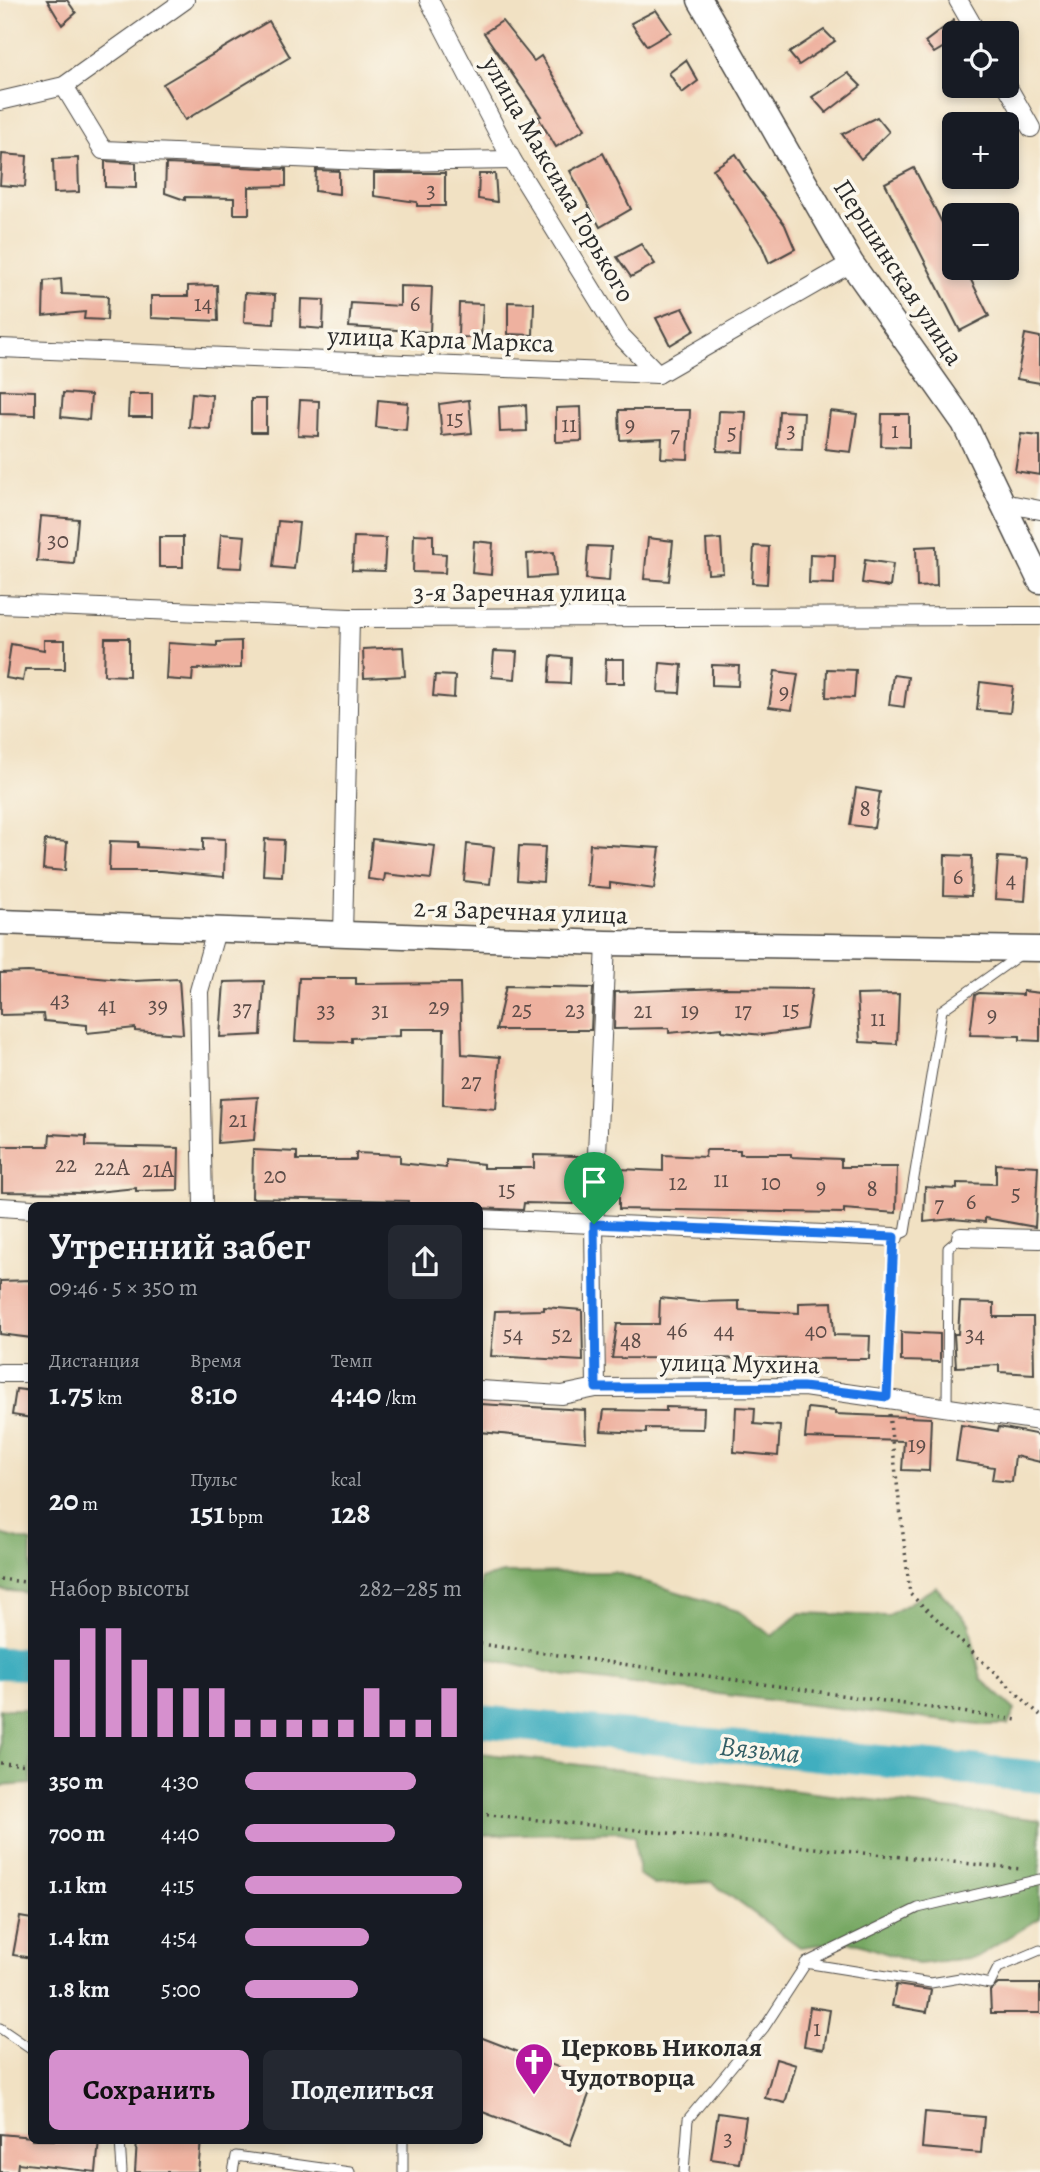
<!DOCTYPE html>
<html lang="ru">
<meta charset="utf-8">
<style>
:root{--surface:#171b24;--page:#242831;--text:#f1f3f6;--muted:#9ea1a6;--accent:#d690ce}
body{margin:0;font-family:Alegreya,serif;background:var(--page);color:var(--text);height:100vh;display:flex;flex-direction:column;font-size:26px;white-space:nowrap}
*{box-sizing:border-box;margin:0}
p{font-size:23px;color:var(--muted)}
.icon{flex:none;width:38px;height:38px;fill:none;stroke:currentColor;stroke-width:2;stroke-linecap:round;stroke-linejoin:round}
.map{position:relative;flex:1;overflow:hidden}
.drawer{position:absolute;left:28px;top:1202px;width:455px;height:942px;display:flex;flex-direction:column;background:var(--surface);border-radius:10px;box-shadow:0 4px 10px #0003}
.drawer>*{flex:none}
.buttons{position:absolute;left:942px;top:21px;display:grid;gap:14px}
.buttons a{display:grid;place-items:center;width:77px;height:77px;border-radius:10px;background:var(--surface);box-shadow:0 4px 10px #0003;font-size:35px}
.pin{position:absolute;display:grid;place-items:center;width:60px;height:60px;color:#fff;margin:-72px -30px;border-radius:50% 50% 50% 0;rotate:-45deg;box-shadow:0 0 7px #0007}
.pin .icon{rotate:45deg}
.round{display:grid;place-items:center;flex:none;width:74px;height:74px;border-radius:10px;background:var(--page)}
.overview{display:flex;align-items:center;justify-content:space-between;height:119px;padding:0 21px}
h1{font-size:38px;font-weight:600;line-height:52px}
.stats{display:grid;grid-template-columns:repeat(3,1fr);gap:10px;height:119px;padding:7px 21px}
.stats div{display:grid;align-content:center}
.stats b{font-size:30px;font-weight:600}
.stats small{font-size:19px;font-weight:400}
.stats p{font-size:19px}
.chart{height:196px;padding:14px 21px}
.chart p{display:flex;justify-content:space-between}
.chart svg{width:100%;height:126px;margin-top:7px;stroke:var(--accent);stroke-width:6}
.cta{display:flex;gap:14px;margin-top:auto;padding:14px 21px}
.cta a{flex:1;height:80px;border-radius:10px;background:var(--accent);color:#111;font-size:28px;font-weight:600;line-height:80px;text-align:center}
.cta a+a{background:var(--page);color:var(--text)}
ul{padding:0 21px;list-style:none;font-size:23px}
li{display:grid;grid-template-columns:112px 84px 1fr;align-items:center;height:52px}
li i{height:18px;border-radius:9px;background:var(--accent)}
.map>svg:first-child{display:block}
.forest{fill:#77a863;stroke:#516a47;stroke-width:2}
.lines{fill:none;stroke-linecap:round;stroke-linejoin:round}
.river{stroke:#41aebf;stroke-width:32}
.building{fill:#eeb19f}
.lane-casing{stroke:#494642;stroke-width:11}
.street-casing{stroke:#494642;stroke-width:20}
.secondary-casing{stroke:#494642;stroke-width:27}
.path{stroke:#494642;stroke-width:3.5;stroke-dasharray:2 5;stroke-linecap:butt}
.lane{stroke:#fff;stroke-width:9}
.street{stroke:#fff;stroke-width:18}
.secondary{stroke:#fff;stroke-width:24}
.route-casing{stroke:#fff;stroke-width:14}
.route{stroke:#1a73e8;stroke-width:9}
.labels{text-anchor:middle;stroke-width:7;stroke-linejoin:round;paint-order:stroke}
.number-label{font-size:23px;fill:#5c4c48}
.street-label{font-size:26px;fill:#2b2b2b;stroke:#fbf7ec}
.poi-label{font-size:26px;font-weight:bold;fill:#2b2b2b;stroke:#fbf7ec;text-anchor:start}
.water-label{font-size:28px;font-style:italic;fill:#345f66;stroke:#fbf7ec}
</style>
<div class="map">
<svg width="1040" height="2172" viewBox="0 0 1040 2172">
<rect width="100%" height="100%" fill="#fbf7ec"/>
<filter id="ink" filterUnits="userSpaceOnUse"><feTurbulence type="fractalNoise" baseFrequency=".0143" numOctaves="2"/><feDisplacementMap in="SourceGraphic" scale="14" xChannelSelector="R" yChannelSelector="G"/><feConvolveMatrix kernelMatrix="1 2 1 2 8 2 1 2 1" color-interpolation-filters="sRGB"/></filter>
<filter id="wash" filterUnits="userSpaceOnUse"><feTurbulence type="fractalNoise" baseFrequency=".00686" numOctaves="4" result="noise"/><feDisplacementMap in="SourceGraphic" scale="28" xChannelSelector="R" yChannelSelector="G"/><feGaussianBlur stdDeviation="1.57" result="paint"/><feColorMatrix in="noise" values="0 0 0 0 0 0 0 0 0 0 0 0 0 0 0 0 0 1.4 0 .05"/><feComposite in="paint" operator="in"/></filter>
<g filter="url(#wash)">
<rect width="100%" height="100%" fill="#f1e1c3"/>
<g class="forest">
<polygon points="0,1534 31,1542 31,1593 0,1590"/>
<polygon points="614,1572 738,1611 772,1636 800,1613 887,1616 936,1587 969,1623 981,1679 1015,1710 1008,1725 979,1725 566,1676 480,1657 480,1579 503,1573"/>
<polygon points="0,1709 31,1709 31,1784 0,1786"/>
<polygon points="480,1753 1040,1820 1040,1918 977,1957 918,1964 849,1941 800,1947 711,1882 654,1885 639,1875 634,1836 619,1832 480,1835"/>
</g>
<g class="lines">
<g class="river">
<polyline points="0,1663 32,1664"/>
<polyline points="480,1721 1040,1777"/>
</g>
</g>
<g id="blocks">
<g class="building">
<polygon points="47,0 67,0 76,13 62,25"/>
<polygon points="656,10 671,32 647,46 631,23"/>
<polygon points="954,20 954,41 934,53 925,42"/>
<polygon points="269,21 290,57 185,120 163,84"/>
<polygon points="502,21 534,61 541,56 585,129 556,147 538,117 541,116 484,33"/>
<polygon points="824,30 835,41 799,65 789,53"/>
<polygon points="686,60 698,81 682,93 669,73"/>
<polygon points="848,73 861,86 826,113 812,97"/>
<polygon points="877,117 889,132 861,159 842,134"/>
<polygon points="603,153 631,209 600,227 570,171"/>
<polygon points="2,154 27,156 25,187 0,185"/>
<polygon points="736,154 746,170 744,171 785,225 795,249 769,263 762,246 713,169"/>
<polygon points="78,158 79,192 54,193 53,159"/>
<polygon points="105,161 136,163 136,188 105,187"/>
<polygon points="166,164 286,169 286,186 249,187 249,214 234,214 234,198 185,197 185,200 165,193"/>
<polygon points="914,168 954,246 954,268 965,268 989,316 960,331 885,183"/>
<polygon points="316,170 339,171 339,194 315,191"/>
<polygon points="374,173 445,173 445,206 417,206 417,202 374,196"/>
<polygon points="479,174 495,174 497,202 478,199"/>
<polygon points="641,244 655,264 631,277 617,257"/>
<polygon points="61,279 62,294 108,296 107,320 84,319 85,312 43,316 44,281"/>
<polygon points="217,285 218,321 151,318 151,296 188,296 188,286"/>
<polygon points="400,286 432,287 430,332 349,327 351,303 400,306"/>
<polygon points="245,293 275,295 274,324 244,322"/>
<polygon points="301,299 324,300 323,329 300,327"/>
<polygon points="508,302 534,303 533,335 508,334"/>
<polygon points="459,303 483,304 481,338 458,337"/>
<polygon points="683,308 695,330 670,345 656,318"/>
<polygon points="1025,334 1040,337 1040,383 1017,379"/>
<polygon points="0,390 35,391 35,415 0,414"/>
<polygon points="63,393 91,395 89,420 61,417"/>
<polygon points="192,393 212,395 210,429 189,427"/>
<polygon points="129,394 152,394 152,417 128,417"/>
<rect x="251" y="399" width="15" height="33"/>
<polygon points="300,400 319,401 318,436 298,435"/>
<polygon points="378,400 408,403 406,430 376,427"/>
<polygon points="469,400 472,433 442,436 439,404"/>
<polygon points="526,405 527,431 500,432 499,407"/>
<polygon points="581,407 582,441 556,442 556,408"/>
<polygon points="619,410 690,410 688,459 661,458 662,438 620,440"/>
<polygon points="719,411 746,412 744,452 717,451"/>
<polygon points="779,411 804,412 802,449 777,448"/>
<polygon points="830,411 857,414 851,452 825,449"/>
<polygon points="882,414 909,414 909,447 881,446"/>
<polygon points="1021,434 1040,436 1040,475 1015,471"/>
<polygon points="41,516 78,519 74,564 37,561"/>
<polygon points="278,521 299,523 294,569 273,567"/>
<polygon points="221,534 245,536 242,568 218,567"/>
<polygon points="414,534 433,535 433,553 446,554 445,573 413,572"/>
<rect x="159" y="537" width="24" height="30"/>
<polygon points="354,537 386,538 384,571 352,570"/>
<polygon points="648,538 673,541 669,581 644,579"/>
<polygon points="721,539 723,573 708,574 706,540"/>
<polygon points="474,541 493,543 491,575 472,573"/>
<polygon points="588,546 611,547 609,581 586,579"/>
<polygon points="754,546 769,547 767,584 752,583"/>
<polygon points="936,546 937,586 917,587 916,547"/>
<polygon points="554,552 556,576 528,578 527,554"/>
<polygon points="810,554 835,555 834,584 809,583"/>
<polygon points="865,560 893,564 890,587 862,583"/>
<polygon points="105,638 129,638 129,676 104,675"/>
<polygon points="44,640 65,640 65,669 25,669 23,681 6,678 11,644 44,650"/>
<polygon points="241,641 241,668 193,669 192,681 166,679 168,643 217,646 217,642"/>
<polygon points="403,647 405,676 364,678 363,649"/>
<polygon points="494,651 517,652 515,679 492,677"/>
<polygon points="551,656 571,658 570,684 549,683"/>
<polygon points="606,659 624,659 624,683 605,683"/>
<polygon points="660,663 682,665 680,693 658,692"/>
<polygon points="712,665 739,666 738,686 712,685"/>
<polygon points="827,669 856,670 854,698 826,697"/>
<polygon points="775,671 798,674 792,710 769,707"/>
<polygon points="435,675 455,676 454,698 433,696"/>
<polygon points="893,675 908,677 904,707 889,705"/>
<polygon points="980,682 1013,686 1010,713 977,710"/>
<polygon points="856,788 880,792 874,828 850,825"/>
<polygon points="203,838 225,839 224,877 161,871 109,871 110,841 138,842 138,847 203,851"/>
<polygon points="265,839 284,840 282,876 263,875"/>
<polygon points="372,839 435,846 431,879 385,874 384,881 368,879"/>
<polygon points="45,840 67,842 65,871 43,869"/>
<polygon points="467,844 494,847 490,884 464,881"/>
<polygon points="590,844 660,848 654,889 610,883 610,888 587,886"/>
<polygon points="519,846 545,847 543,882 517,880"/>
<polygon points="945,855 972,856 971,896 944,895"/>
<polygon points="998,857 1028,859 1025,901 995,899"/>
<polygon points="28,972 134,981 179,979 183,1034 135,1031 135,1028 87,1033 87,1025 44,1021 43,1014 0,1015 0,973"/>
<polygon points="299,978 356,978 356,984 460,983 462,1054 500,1057 496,1109 443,1105 444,1029 400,1029 400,1036 352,1038 352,1042 295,1041"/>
<polygon points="264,981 261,1035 220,1037 224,982"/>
<polygon points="506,986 593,988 591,1030 496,1030"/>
<polygon points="723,988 812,989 806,1029 763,1035 722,1031 722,1028 669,1033 669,1028 614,1029 615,992"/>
<polygon points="1023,991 1040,993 1040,1041 1020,1040 1020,1036 970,1035 975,995 979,993 1023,995"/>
<polygon points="899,994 897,1044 860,1042 857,995"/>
<polygon points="258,1097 254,1140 218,1143 220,1099"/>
<polygon points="50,1134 86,1136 86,1146 179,1148 178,1190 136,1191 136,1188 86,1193 2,1192 2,1146 49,1146"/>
<polygon points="253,1150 297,1152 297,1160 356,1160 356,1153 400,1155 400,1163 446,1168 446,1160 483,1164 483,1168 534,1168 534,1155 578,1156 574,1204 524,1203 523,1210 408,1205 408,1201 252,1198"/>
<polygon points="706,1150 740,1150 740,1154 791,1154 791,1157 841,1159 841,1167 897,1167 896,1213 844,1209 844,1213 619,1209 619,1169 663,1171 663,1155 705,1157"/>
<polygon points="996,1164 1038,1166 1035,1227 985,1218 985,1222 953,1219 924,1222 925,1187 957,1189 957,1183 996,1184"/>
<polygon points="32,1280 32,1338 0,1334 0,1281"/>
<polygon points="660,1298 699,1302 739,1301 739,1310 799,1313 799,1303 832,1302 834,1335 870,1336 869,1359 612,1358 617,1324 659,1324"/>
<polygon points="960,1302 994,1303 994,1317 1033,1317 1034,1374 999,1372 999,1365 956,1367 954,1334 958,1334"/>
<polygon points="544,1307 582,1310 583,1361 491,1356 495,1311 544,1310"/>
<polygon points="901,1332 940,1334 940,1362 901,1361"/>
<polygon points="16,1389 32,1391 32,1418 12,1415"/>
<polygon points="480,1404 585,1410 586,1442 480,1432"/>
<polygon points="666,1407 704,1408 703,1429 646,1428 646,1433 601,1431 604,1410 666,1411"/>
<polygon points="736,1407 755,1408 754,1424 780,1426 778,1456 734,1452"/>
<polygon points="808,1408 835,1411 835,1414 931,1418 929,1471 902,1470 904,1441 805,1438"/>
<polygon points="961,1425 998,1431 999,1427 1040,1435 1040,1462 1015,1456 1012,1482 992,1480 994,1467 956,1461"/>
<polygon points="20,1917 32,1919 32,1958 13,1955"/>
<polygon points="998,1984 1040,1984 1040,2013 991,2013 990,1991"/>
<polygon points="896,1985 931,1990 927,2012 892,2006"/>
<polygon points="810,2007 830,2010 824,2049 804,2046"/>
<polygon points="480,2037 594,2081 570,2145 480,2111"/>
<polygon points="776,2059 796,2065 785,2103 765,2098"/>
<polygon points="925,2112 984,2117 981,2153 922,2148"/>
<polygon points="718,2113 746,2117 739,2163 711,2159"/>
<polygon points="0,2134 32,2137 32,2140 99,2140 96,2172 18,2163 17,2172 0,2172"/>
<polygon points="137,2140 201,2140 198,2172 135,2172"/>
</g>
</g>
</g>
<g filter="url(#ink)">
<use href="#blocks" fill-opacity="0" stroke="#494642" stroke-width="2"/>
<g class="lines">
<defs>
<g id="lane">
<polyline points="894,1237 905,1232 942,1010 1021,954"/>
<polyline points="947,1408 948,1248 961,1237"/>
<polyline points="805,1963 931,1983 960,1978 990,1984 998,1968 1040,1950"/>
<polyline points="0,2028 32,2050"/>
<polyline points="120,2140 122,2172"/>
<polyline points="233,2172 236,2156 350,2172"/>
<polyline points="403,2172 403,2140"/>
<polyline points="684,2172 688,2119 764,2028 807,1962 918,1908 1040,1879"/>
</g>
<g id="street">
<polyline points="429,0 512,160 620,335 658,374"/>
<polyline points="958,0 977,33"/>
<polyline points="1006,84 1031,128"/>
<polyline points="64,86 103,150 390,162 512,160"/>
<polyline points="0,101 64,86 185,0"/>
<polyline points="0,348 658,374 851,263"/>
<polyline points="1003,503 1040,510"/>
<polyline points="0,604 350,618 1040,616"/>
<polyline points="343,935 350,618"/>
<polyline points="203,1206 199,991 216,931"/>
<polyline points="0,1207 32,1209"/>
<polyline points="480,1219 894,1237"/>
<polyline points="961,1237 1040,1239"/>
<polyline points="0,1373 32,1373"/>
<polyline points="596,1388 594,1224 606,943"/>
<polyline points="480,1390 562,1395 596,1388 804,1387 1040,1421"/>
</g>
<g id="secondary">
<polyline points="700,0 851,263 964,423 1040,581"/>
<polyline points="0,922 606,943 1040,949"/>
</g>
</defs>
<use href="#lane" class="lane-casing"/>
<use href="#street" class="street-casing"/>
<use href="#secondary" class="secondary-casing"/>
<g class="path">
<polyline points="888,1382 894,1253"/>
<polyline points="889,1414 910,1594 1040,1715"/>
<polyline points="0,1579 32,1583"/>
<polyline points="480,1644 1018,1720"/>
<polyline points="0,1763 32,1765"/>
<polyline points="480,1814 1021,1869"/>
</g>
<use href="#lane" class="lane"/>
<use href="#street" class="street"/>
<use href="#secondary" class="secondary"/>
</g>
</g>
<g class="lines" filter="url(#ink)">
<defs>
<polygon id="route" points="594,1224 894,1237 887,1397 803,1387 596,1388"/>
</defs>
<use href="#route" class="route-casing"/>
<use href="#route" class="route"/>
</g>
<defs>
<symbol id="church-pin" viewBox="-11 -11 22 30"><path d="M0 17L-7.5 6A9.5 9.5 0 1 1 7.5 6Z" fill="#b5179e" stroke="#fbf7ec"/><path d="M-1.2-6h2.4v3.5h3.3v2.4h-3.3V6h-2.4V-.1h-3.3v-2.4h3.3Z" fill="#fff"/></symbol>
</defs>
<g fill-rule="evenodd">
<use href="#church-pin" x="512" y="2040" width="44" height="60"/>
</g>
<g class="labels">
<g class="number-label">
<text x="431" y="198">3</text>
<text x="203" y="311">14</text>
<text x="415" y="311">6</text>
<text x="455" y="426">15</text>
<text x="569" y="432">11</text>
<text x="630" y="432">9</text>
<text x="791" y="438">3</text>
<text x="895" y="438">1</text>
<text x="732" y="440">5</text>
<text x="675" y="442">7</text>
<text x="58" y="548">30</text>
<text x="784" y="699">9</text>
<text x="865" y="816">8</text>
<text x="958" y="884">6</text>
<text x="1011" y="887">4</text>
<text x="60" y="1007">43</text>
<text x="107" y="1013">41</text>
<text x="158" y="1013">39</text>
<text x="439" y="1014">29</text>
<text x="242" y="1016">37</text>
<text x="522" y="1017">25</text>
<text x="575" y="1017">23</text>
<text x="791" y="1017">15</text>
<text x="326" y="1018">33</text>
<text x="380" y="1018">31</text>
<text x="643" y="1018">21</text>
<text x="690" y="1018">19</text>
<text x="743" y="1018">17</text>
<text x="992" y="1022">9</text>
<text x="878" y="1026">11</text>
<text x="471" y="1089">27</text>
<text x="238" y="1127">21</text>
<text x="66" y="1172">22</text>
<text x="112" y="1175">22А</text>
<text x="158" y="1177">21А</text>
<text x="275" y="1183">20</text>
<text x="721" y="1187">11</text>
<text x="678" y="1190">12</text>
<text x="771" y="1190">10</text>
<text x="821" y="1194">9</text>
<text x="872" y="1196">8</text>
<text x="507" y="1197">15</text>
<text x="1016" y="1201">5</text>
<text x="971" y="1209">6</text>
<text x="939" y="1212">7</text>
<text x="677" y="1337">46</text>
<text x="724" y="1338">44</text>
<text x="816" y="1338">40</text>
<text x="513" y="1342">54</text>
<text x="562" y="1342">52</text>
<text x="975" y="1342">34</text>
<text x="631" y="1348">48</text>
<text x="917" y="1452">19</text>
<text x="817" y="2036">1</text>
<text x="728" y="2146">3</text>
</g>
<g class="street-label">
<text transform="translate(559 179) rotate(60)" y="9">улица Максима Горького</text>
<text transform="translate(899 272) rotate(57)" y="9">Першинская улица</text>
<text transform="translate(441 339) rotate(2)" y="9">улица Карла Маркса</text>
<text x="520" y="601">3-я Заречная улица</text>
<text transform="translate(521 911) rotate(2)" y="9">2-я Заречная улица</text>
<text transform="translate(740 1363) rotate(1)" y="9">улица Мухина</text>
</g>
<g class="poi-label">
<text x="561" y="2056">Церковь Николая<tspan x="561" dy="30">Чудотворца</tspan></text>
</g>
<g class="water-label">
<text transform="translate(760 1749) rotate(6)" y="10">Вязьма</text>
</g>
</g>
</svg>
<div class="buttons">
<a><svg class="icon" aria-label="locate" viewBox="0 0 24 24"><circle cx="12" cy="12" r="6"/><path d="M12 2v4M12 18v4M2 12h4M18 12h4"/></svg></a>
<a>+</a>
<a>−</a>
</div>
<div class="pin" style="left:594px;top:1224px;background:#1e9e55"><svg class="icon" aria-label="arrive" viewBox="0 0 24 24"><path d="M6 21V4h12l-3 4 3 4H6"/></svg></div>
<section class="drawer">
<div class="overview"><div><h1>Утренний забег</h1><p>09:46 · 5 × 350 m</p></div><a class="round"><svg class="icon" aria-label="share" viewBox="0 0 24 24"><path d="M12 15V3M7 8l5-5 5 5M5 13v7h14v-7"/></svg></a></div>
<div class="stats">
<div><p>Дистанция</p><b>1.75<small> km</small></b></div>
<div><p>Время</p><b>8:10</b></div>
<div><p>Темп</p><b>4:40<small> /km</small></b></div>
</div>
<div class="stats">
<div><b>20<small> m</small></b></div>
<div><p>Пульс</p><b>151<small> bpm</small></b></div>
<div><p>kcal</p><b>128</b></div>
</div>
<div class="chart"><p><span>Набор высоты</span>282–285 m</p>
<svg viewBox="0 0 160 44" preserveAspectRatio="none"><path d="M5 44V17M15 44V6M25 44V6M35 44V17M45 44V27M55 44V27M65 44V27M75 44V38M85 44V38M95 44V38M105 44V38M115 44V38M125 44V27M135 44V38M145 44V38M155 44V27"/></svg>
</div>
<ul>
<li><b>350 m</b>4:30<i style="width:79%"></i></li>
<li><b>700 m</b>4:40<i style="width:69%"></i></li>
<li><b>1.1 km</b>4:15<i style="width:100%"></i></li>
<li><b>1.4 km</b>4:54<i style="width:57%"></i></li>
<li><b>1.8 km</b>5:00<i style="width:52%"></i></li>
</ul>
<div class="cta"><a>Сохранить</a><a>Поделиться</a></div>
</section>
</div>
